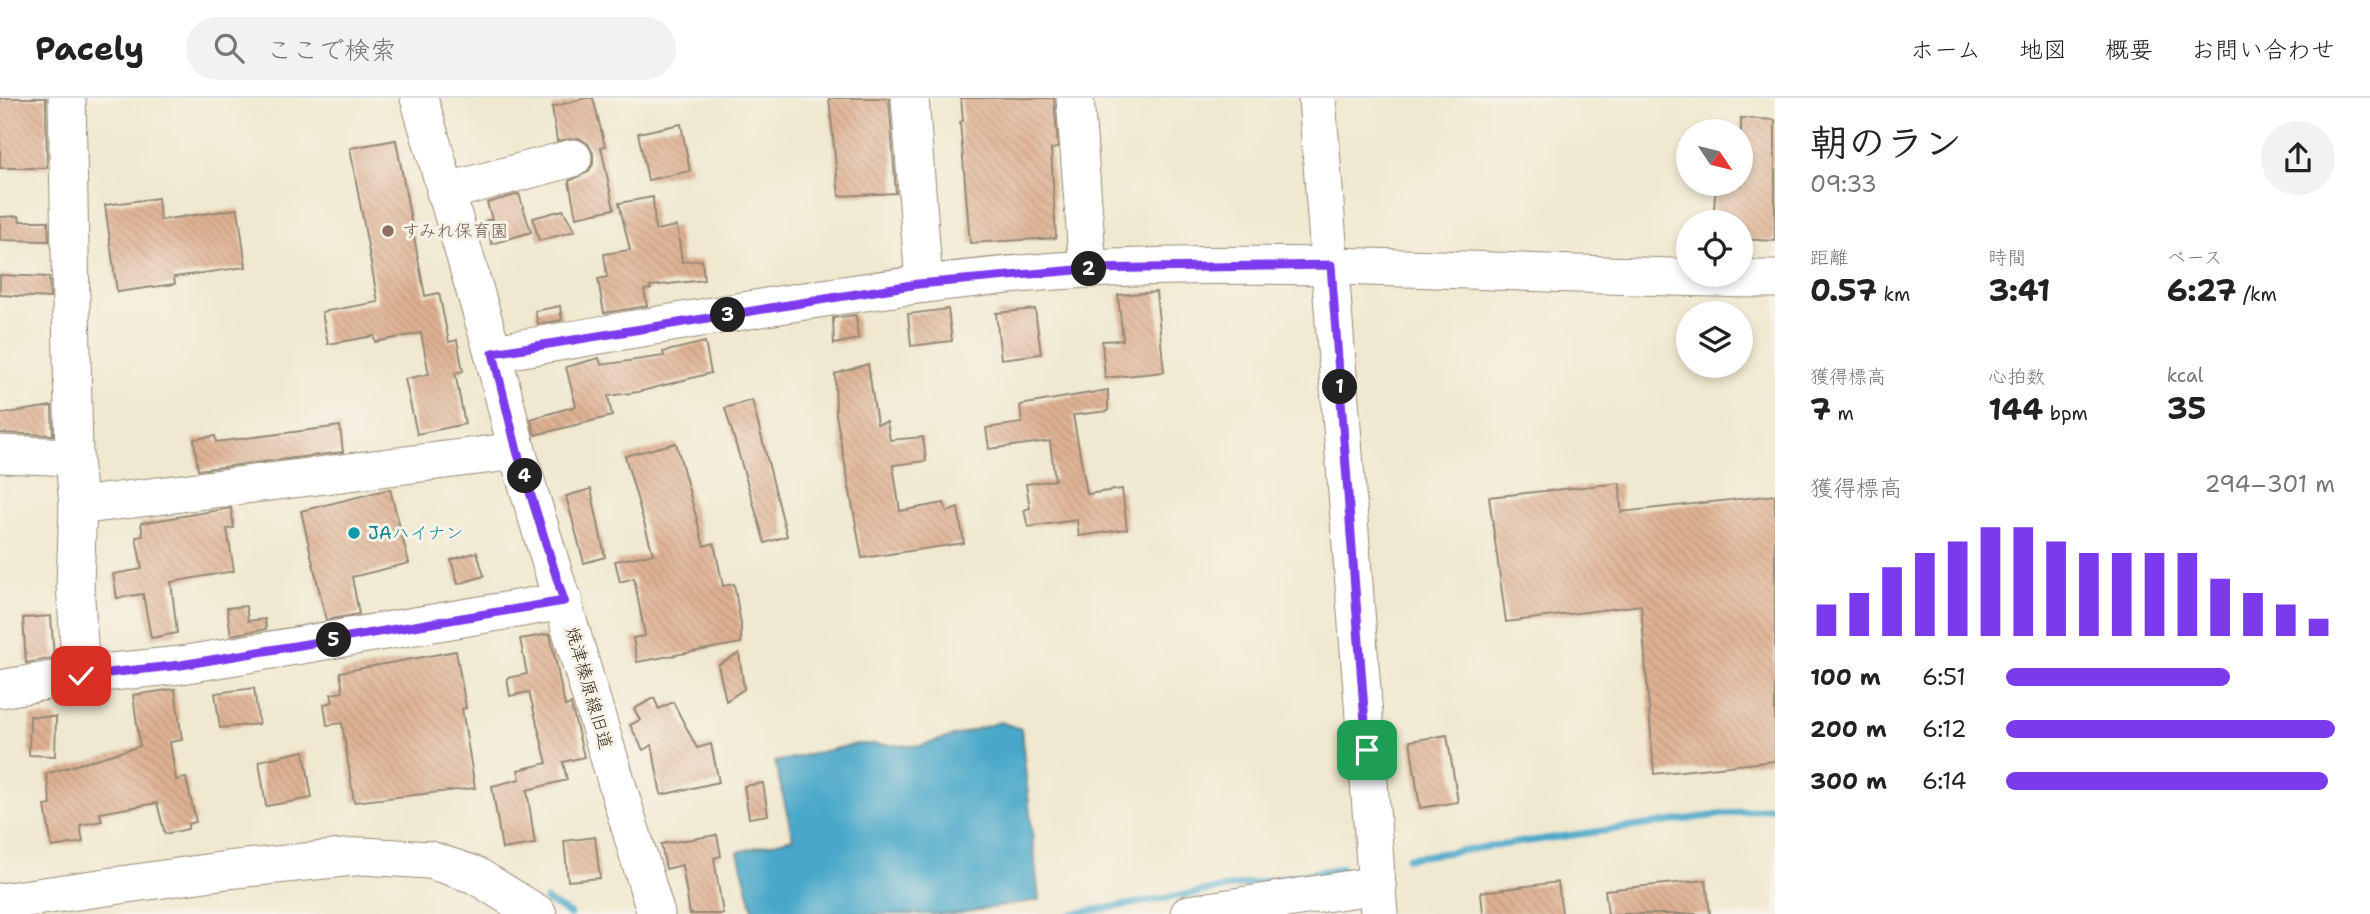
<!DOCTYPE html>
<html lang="ja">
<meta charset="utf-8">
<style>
:root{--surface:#fff;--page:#f2f2f2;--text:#222;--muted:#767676;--line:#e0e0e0;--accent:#7c3aed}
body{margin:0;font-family:"Shantell Sans","Klee One",sans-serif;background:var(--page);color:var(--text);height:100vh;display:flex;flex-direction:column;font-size:26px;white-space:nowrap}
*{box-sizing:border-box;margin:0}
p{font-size:23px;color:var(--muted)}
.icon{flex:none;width:38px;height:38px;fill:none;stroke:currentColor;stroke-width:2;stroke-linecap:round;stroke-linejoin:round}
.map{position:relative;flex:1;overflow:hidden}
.details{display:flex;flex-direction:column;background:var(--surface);width:595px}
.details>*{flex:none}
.needle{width:46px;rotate:125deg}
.tools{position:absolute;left:1676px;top:21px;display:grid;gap:14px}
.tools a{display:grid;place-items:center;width:77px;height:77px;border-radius:50%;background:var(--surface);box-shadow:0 4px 10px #0003;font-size:35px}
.pin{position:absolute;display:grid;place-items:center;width:60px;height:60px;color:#fff;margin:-30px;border-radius:14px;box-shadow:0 4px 10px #0006}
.km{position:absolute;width:35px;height:35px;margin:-18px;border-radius:50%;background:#222;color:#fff;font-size:19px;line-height:35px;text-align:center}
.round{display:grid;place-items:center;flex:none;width:74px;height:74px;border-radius:37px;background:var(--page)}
.headline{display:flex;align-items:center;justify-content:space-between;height:119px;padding:0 35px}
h1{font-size:38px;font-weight:700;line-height:52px}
.metrics{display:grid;grid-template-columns:repeat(3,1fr);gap:10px;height:119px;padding:7px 35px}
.metrics div{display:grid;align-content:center}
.metrics b{font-size:30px;font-weight:700}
.metrics small{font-size:19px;font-weight:400}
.metrics p{font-size:19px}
.chart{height:196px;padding:14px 35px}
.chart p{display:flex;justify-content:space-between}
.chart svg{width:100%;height:126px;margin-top:7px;stroke:var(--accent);stroke-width:6}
ul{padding:0 35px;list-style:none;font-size:23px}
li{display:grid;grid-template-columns:112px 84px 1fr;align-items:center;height:52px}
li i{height:18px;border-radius:9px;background:var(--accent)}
header{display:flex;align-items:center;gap:42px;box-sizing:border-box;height:98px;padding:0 35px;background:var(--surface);border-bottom:2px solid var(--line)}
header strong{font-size:33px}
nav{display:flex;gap:38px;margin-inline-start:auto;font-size:24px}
.search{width:490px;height:63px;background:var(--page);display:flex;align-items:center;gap:18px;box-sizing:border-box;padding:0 24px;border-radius:38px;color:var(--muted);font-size:26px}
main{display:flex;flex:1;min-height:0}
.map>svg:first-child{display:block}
.water{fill:#4aa8c9;stroke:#426974;stroke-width:2}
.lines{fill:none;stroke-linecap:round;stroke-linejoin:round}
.stream{stroke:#4aa8c9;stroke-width:7}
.building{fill:url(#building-back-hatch)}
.minor-casing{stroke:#968976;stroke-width:39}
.minor{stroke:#fff;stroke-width:37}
.route-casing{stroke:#fff;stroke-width:14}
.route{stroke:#7c3aed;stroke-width:9}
.education-dot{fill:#8d6e63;stroke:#f7f3e8;stroke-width:2.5}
.culture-dot{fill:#0f9aa8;stroke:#f7f3e8;stroke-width:2.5}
.labels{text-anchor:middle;stroke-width:6;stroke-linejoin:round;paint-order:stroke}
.education-label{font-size:18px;fill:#785e54;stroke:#f7f3e8;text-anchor:start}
.culture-label{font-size:18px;fill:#0d838f;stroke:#f7f3e8;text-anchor:start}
.street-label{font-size:18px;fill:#3b2a1e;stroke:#f7f3e8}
</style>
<header>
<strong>Pacely</strong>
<div class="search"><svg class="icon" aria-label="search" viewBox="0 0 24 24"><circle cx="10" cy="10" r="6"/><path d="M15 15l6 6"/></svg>ここで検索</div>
<nav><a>ホーム</a><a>地図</a><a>概要</a><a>お問い合わせ</a></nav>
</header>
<main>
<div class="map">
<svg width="1775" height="816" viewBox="0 0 1775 816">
<defs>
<pattern id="building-back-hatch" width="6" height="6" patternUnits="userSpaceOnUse" patternTransform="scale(1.75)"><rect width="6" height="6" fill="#deb193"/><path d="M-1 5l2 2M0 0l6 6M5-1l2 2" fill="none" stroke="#bf987e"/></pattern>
</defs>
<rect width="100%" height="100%" fill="#f7f3e8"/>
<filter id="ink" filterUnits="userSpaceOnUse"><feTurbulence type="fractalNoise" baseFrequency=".0143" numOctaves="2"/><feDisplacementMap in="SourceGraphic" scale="14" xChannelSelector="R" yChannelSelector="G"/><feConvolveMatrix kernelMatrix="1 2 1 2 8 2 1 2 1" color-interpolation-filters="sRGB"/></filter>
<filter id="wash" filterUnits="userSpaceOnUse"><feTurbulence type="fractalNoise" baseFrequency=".00686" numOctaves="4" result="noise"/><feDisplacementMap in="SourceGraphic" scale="28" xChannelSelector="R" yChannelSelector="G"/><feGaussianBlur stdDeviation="1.57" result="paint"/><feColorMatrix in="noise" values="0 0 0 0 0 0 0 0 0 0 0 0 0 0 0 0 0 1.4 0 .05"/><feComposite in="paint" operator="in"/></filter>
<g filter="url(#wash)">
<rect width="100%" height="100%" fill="#f0e8cf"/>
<polygon class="water" points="1000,624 1021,631 1039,802 954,816 754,816 738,754 793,740 775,664 857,646 920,648"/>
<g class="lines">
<g class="stream">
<polyline points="1408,760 1775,709"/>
<polyline points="546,802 570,816"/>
<polyline points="1072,816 1342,770"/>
</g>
</g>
<g id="blocks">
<g class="building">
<polygon points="0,0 46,0 47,70 0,70"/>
<polygon points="585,0 593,0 605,48 601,49 614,111 576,119 569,83 588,74 593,66 593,55 588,46 579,40 557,43 552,9"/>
<polygon points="829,0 889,0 896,95 839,98"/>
<polygon points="961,0 1054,0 1058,50 1051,51 1056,140 970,145 960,24 963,23"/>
<polygon points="1741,20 1775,22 1775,143 1741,141 1741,124 1713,124 1716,86 1741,86"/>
<polygon points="681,26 690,73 648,82 638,35"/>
<polygon points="396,42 425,198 439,195 449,244 457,242 463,273 455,275 465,326 417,336 405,281 429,276 421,235 375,244 374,238 328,246 322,214 378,204 350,50"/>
<polygon points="519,96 531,134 492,146 485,123 492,121 487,105"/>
<polygon points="653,99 655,132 677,128 682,164 702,162 704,182 650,188 651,191 644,192 647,208 604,215 598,181 607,179 604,156 630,152 619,105"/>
<polygon points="158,100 160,122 238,111 246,169 174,179 175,186 117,194 105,107"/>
<polygon points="563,112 575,133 539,143 533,120"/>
<polygon points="19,118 20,123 48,123 49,143 0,142 0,119"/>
<polygon points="0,177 49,179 50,200 0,197"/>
<polygon points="1156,194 1164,274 1105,280 1102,243 1123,242 1118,197"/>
<polygon points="560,208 562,222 538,226 535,213"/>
<polygon points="948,211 952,243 911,248 908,216"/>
<polygon points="1035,211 1041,256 1001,261 996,215"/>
<polygon points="856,217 858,241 834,246 833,220"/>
<polygon points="705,244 711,275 638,294 608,298 612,318 535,337 531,321 576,308 566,269 599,260 601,267 664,258 663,254"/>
<polygon points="868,266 877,326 887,324 890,342 923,339 926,363 893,367 900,413 944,405 947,414 958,410 964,445 862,460 836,317 835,276"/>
<polygon points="1108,292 1108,313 1073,317 1087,396 1122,391 1127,431 1079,438 1077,422 1028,429 1024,412 1030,410 1026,386 1055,382 1050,343 989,351 986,330 1022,325 1020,307"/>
<polygon points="752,302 787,438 765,445 725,310"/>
<polygon points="52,308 53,337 0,335 0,316"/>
<polygon points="340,328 343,354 198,372 194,341 215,338 216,344"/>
<polygon points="676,345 704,448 714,445 723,488 734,486 741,526 741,545 637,564 633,540 645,538 634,480 620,484 615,463 653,456 625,358"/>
<polygon points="1620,385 1621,414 1775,397 1775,663 1654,676 1641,507 1506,524 1489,399"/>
<polygon points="390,391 409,465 352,479 359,516 326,522 301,413"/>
<polygon points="591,391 605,459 584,465 566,398"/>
<polygon points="231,410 234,430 227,431 234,473 171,484 177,535 151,540 143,496 117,500 113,476 142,471 136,439 143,438 141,425"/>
<polygon points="477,454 484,478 458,486 451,462"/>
<polygon points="246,508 248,523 265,521 266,531 231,537 227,510"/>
<polygon points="51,518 54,560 26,565 23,520"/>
<polygon points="550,536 565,608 571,606 584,659 563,664 567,682 527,692 535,746 502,751 492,688 520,681 518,672 547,665 529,594 510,598 507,580 527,576 520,541"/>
<polygon points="456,553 466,610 462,611 475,690 354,704 342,625 327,627 324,606 333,604 331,596 343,594 340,574"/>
<polygon points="739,555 744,591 726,603 718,567"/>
<polygon points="254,590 259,626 220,630 215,595"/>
<polygon points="175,591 182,642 170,644 176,682 186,680 196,724 188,726 188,731 165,736 157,705 100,715 102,723 80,727 83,744 52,749 45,708 51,707 46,676 140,648 133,597"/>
<polygon points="654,600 659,611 673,604 697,650 711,646 719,684 661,697 652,647 643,652 630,627 640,622 634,611"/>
<polygon points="30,618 56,619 55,658 29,657"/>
<polygon points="1447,637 1458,704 1420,710 1410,643"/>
<polygon points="304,653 312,700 266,708 259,663"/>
<polygon points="763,685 768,717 749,720 744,688"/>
<polygon points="717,737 721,758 714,760 723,816 690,816 682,767 666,771 661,746"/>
<polygon points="595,739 600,780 568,783 564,743"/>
<polygon points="1706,782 1710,816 1608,816 1605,792"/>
<polygon points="1558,784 1562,816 1483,816 1481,794"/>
</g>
</g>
</g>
<g filter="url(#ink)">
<use href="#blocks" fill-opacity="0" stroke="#968976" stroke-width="2"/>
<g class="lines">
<defs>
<g id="minor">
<polyline points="67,0 74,359 78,408 75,486 81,577"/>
<polyline points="419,0 493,255 517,353 656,816"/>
<polyline points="910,0 924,186"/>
<polyline points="1075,0 1088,171"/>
<polyline points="1317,0 1379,816"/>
<polyline points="445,94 573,60"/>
<path d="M493 255C691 223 889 182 1089 171 1318 159 1546 179 1775 181"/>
<polyline points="0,356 74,359"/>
<polyline points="78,408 517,353"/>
<polyline points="0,591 81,577 181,567 564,503"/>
<polyline points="0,804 227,772 363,758 430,762 475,777 538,816"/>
<polyline points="1189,816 1377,787"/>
</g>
</defs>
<use href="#minor" class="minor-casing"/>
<use href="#minor" class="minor"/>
</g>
</g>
<g class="lines" filter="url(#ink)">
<defs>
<polyline id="route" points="81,578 181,567 564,503 517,353 493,255 918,186 1088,171 1331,167 1367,652"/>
</defs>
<use href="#route" class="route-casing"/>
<use href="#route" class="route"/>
</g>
<circle class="education-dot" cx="388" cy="133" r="7"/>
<circle class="culture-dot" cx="354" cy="435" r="7"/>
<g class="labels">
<g class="education-label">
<text x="402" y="139">すみれ保育園</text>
</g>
<g class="culture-label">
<text x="368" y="441">JAハイナン</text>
</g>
<g class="street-label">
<text transform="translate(589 590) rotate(74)" y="6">焼津榛原線旧道</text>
</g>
</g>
</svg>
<div class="tools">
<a><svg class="needle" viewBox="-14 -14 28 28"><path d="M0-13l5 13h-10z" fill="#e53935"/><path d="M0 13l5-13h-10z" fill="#767676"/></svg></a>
<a><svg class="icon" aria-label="locate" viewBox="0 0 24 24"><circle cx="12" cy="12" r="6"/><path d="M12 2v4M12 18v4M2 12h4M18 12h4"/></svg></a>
<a><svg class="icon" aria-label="layers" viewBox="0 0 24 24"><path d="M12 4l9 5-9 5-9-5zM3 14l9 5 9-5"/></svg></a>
</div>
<div class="pin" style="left:1367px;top:652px;background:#1e9e55"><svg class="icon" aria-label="arrive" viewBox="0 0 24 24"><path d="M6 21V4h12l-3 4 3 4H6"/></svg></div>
<div class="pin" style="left:81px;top:578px;background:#d93025"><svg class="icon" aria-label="check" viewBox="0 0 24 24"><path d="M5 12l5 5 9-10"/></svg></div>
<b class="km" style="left:1340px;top:289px">1</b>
<b class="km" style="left:1089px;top:171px">2</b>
<b class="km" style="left:728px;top:217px">3</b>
<b class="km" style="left:525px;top:378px">4</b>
<b class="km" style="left:334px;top:542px">5</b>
</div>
<section class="details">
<div class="headline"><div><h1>朝のラン</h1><p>09:33</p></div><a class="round"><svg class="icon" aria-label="share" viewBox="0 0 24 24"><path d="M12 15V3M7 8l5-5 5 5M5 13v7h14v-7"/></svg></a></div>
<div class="metrics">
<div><p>距離</p><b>0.57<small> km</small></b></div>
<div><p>時間</p><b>3:41</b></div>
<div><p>ペース</p><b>6:27<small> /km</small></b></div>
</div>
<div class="metrics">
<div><p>獲得標高</p><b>7<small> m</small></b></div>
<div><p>心拍数</p><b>144<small> bpm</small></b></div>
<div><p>kcal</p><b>35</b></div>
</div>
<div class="chart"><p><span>獲得標高</span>294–301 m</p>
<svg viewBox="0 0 160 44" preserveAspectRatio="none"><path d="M5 44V33M15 44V29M25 44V20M35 44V15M45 44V11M55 44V6M65 44V6M75 44V11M85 44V15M95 44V15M105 44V15M115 44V15M125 44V24M135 44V29M145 44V33M155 44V38"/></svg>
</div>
<ul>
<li><b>100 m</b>6:51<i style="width:68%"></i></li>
<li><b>200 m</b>6:12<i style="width:100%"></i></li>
<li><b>300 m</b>6:14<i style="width:98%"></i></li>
</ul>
</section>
</main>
